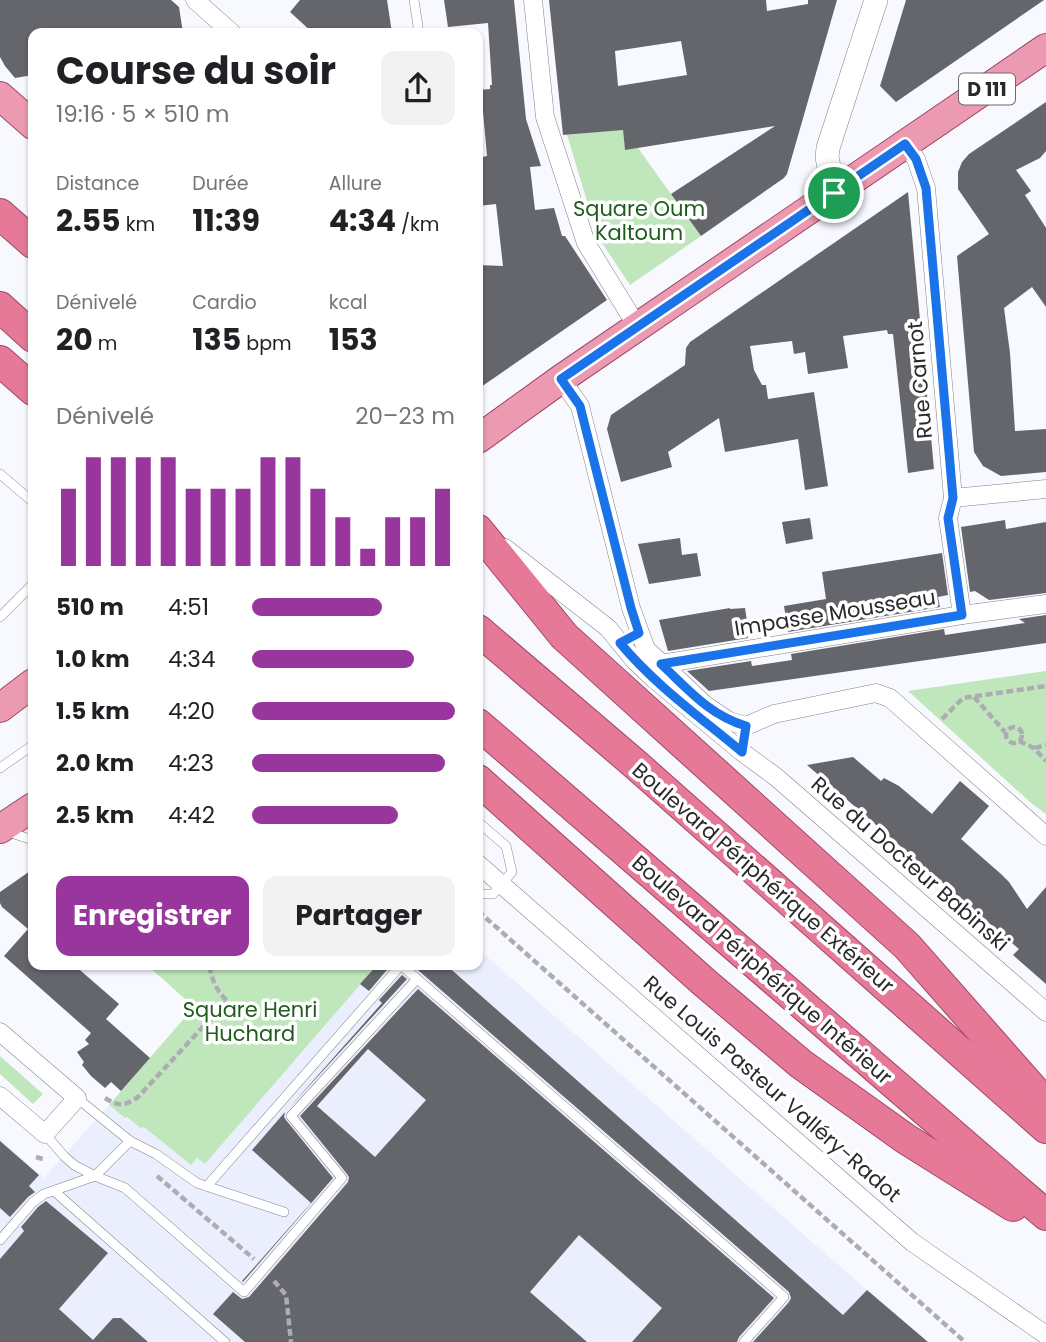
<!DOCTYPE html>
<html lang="fr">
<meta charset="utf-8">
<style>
:root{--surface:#fff;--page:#f2f2f2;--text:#202124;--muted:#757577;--accent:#99369d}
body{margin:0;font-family:Poppins,sans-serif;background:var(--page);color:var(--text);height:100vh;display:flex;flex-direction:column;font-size:26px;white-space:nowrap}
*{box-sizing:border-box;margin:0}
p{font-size:23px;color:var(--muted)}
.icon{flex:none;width:38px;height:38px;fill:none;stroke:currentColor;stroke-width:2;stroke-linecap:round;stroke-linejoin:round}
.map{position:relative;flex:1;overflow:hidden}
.sheet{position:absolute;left:28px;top:28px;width:455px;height:942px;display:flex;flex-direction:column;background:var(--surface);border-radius:14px;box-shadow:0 2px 5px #0004}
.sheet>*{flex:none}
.pin{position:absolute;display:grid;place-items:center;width:60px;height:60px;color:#fff;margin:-30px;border:4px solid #fff;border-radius:50%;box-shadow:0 2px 7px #0007}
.round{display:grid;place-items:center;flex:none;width:74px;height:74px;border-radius:14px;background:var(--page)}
.head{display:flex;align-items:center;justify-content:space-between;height:119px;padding:0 28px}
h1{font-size:38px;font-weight:700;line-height:52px}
.stats{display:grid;grid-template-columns:repeat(3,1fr);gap:10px;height:119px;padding:7px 28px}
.stats div{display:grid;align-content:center}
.stats b{font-size:30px;font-weight:700}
.stats small{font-size:19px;font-weight:400}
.stats p{font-size:19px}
.chart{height:196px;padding:14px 28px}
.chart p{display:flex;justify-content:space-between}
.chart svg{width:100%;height:126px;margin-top:7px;stroke:var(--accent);stroke-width:6}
.cta{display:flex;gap:14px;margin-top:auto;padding:14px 28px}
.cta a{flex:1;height:80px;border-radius:14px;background:var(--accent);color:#fff;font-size:28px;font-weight:700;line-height:80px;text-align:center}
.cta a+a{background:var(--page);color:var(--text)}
ul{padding:0 28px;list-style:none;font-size:23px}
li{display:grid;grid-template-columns:112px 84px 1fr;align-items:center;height:52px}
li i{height:18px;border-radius:9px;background:var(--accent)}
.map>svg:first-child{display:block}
.built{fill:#ebeffd}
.green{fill:#c0e6bc}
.building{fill:#64666c;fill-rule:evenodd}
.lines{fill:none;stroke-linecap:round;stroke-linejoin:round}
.service-casing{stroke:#818389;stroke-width:10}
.minor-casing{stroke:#818389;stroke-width:19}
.tertiary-casing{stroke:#818389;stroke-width:24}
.primary-casing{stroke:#a04762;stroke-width:30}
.trunk-casing{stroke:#a04762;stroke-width:32}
.path{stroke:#acadb2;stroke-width:4.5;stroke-dasharray:7 3.5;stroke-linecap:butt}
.service{stroke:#fff;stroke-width:9}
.minor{stroke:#fff;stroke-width:18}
.tertiary{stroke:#fff;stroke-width:23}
.primary{stroke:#ec9ab2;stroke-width:28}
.trunk{stroke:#e67898;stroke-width:30}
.route-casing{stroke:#fff;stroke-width:14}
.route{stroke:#1a73e8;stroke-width:9}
.labels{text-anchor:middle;stroke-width:7;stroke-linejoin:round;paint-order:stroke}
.shield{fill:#fff;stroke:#6a6a6c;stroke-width:2}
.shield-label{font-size:19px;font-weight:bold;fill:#2a2a2d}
.park-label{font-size:21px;fill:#205d1d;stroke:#fff}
.street-label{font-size:21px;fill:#2a2a2d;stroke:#fff}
</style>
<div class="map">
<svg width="1046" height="1342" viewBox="0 0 1046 1342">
<rect width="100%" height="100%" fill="#f8f9ff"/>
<polygon class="built" points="478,949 867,1290 822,1342 0,1342 0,1139 44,1178 109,1105 124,1118 126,1117 140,1128 144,1127 191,1165 197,1157 205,1164 378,964 478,964"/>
<g class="green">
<polygon points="623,129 625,149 638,148 701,236 630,285 598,237 567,135"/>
<polygon points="1046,671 1046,814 1031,803 908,691"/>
<polygon points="146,964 378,964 205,1164 197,1158 191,1165 144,1127 140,1128 127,1117 125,1118 109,1105 194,1007"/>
<polygon points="0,1056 43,1094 33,1104 0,1074"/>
</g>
<g class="building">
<polygon points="0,0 171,0 179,7 183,33 33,33 33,75 15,78 5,66 0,57"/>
<polygon points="300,0 387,0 392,33 313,33 290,12"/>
<polygon points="444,0 514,0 526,119 541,166 530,167 535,210 554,208 562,236 565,236 607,300 478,389 478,265 503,266 496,204 478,206 478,158 487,156 483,111 478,111 478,90 490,89 490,85 492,85 488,23 448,27"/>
<path d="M549 0H766L767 11 808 4V0H837L787 174 784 178 701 236 671 194 775 126 625 150 623 130 563 135ZM681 41 687 75 618 86 615 51Z"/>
<polygon points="906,0 1044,0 896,102 880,86"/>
<polygon points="1046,102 1046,151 1040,158 1016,170 1031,191 1025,195 1046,228 1046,307 1032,287 1004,308 1010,353 1015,431 1046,429 1046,472 1001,476 983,466 974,452 957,256 989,234 958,189 958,172 962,162 969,154"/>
<polygon points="908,192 934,469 908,473 893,334 888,334 887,330 843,336 848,368 808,374 805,352 794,354 792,341 750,346 754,370 762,385 766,385 768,399 814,392 828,486 805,490 798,439 725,452 719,418 668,452 672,467 621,482 607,429 611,415 685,365 686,348 690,342"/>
<polygon points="810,518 813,539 786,544 782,522"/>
<polygon points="1005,520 1006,529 1046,522 1046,593 989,600 975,591 970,592 961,527"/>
<polygon points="680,538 682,555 697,553 701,576 649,584 638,544"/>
<polygon points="942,553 948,595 938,597 940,607 788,632 784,606 826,599 822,572"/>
<polygon points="730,608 730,609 745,608 748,627 746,628 748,638 668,651 659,620"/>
<polygon points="1046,615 1046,643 709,691 687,671 751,661 752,666 792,660 791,654 944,629 945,635 1025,623 1019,619"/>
<polygon points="853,757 881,781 884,778 899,786 932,814 960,781 989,806 961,839 1001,874 1009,882 1027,909 1046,887 1046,984 1013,955 1019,949 937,878 900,857 906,851 807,765"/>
<polygon points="33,869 33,964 73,964 119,1004 106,1019 150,1058 121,1091 111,1082 105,1088 91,1076 82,1065 84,1062 77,1052 89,1044 85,1040 91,1033 4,956 28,929 2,907 0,903 0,892"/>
<polygon points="378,964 392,964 369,991 360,984"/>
<polygon points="411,964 445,964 843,1315 867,1290 928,1342 753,1342 789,1302 791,1298 789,1292"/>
<polygon points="402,975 407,979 288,1109 382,1003 379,1000"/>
<path d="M418 989 774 1298 739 1337 737 1342H632L662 1308 579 1235 530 1292 587 1342H245L213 1314 233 1292 242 1299 249 1297 348 1182 349 1177 347 1174 300 1116ZM368 1049 426 1100 375 1157 317 1106Z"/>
<polygon points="285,1112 284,1117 286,1120 333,1178 243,1282 242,1281 311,1203 252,1150"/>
<polygon points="0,1141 39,1175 29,1186 35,1192 28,1197 10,1217 0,1208"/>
<polygon points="46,1201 108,1253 59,1309 93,1340 113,1318 121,1318 148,1342 0,1342 0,1259 24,1231 21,1227 38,1207"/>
</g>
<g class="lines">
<defs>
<g id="service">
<polyline points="414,0 419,33"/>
<polyline points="0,474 33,502"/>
<polyline points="0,617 33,584"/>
<polyline points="0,768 33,745"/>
<polyline points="478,822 506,846 512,872 493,894 478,894"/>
<polyline points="5,831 33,840"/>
<polyline points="77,1098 130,1141 156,1154 197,1183 284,1212"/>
<polyline points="45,1134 64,1156 74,1165 95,1176 125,1188 244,1292 342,1178 291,1116 417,979"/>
<polyline points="207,1186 401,965 784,1297 744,1342"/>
<polyline points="54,1191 225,1342"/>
<polyline points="0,1240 33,1202 44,1194 95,1176 130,1141"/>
</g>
<g id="minor">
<polyline points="195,0 232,33"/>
<polyline points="533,0 545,117 586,243 638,328"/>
<polyline points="905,144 916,159 926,188 953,498 948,518 962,615"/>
<polyline points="561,379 580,406 631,608 646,649 705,705 729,721 746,726"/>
<polyline points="953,498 1046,489"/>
<polyline points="505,548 608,628 635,661 654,679 742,752 776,777 1046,1012"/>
<polyline points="661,664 962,615 1046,604"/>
<polyline points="746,726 774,714 876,693 890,698 1046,836"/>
<polyline points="478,864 912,1242 1046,1335"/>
<polyline points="0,1032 77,1098 45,1134 0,1096"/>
</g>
<polyline id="tertiary" points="834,193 827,157 828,148 876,0"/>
<g id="primary">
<polyline points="0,96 33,125"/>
<polyline points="478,439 561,379 1046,48"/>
<polyline points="0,708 33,683"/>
<polyline points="0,829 33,807"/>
</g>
<g id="trunk">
<polyline points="0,214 33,243"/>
<polyline points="0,307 33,337"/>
<polyline points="0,361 33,390"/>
<polyline points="478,530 564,636 907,946 1046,1104"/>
<polyline points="478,630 635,764 1046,1128"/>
<polyline points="478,724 1046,1215"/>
<polyline points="478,780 705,983 801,1064 906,1139 1013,1206"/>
</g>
</defs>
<use href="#service" class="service-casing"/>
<use href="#minor" class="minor-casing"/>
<use href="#tertiary" class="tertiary-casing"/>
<use href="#primary" class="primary-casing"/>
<use href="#trunk" class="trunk-casing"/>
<g class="path">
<polyline points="974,697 1005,732"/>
<polyline points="942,719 963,698 1046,686"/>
<circle cx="1014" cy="735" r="8"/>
<polyline points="1019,741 1034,748 1046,761"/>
<polyline points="1035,748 1046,745"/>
<polyline points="478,911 965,1342"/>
<path d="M105 1098C120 1107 124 1106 138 1097L227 1001C216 990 212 980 209 964"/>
<polyline points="36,1157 46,1160"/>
<polyline points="157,1176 254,1259"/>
<polyline points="274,1281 286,1295 291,1342"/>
</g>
<use href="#service" class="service"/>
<use href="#minor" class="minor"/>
<use href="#tertiary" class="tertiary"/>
<use href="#primary" class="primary"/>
<use href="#trunk" class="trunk"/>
</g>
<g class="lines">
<defs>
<path id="route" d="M905 144 916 159 926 188 953 498 948 518 962 615 661 664C688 689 709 715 746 726L742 752C700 717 655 685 620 643L639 633 631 608 580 406 561 379Z"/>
</defs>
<use href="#route" class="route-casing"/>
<use href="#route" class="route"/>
</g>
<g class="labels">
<rect class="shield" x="959" y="73.5" width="56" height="31" rx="5"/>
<g class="shield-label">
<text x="987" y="96">D 111</text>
</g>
<g class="park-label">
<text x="639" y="216">Square Oum<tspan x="639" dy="24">Kaltoum</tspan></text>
<text x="250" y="1017">Square Henri<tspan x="250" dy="24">Huchard</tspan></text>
</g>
<g class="street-label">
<text transform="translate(920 380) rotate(-95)" y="7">Rue Carnot</text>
<text transform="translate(835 613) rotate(-9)" y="7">Impasse Mousseau</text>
<text transform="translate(910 864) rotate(41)" y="7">Rue du Docteur Babinski</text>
<text transform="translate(763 878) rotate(41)" y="7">Boulevard Périphérique Extérieur</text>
<text transform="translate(762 970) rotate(41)" y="7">Boulevard Périphérique Intérieur</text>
<text transform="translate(772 1089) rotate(41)" y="7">Rue Louis Pasteur Valléry-Radot</text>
</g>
</g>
</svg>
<div class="pin" style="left:834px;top:193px;background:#1e9e55"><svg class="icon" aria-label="arrive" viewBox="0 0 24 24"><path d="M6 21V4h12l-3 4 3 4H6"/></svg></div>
<section class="sheet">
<div class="head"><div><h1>Course du soir</h1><p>19:16 · 5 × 510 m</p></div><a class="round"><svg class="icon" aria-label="share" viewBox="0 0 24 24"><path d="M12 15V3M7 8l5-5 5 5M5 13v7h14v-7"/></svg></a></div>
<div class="stats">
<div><p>Distance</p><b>2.55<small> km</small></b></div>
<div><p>Durée</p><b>11:39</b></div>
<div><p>Allure</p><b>4:34<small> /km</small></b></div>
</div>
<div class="stats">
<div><p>Dénivelé</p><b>20<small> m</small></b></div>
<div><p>Cardio</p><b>135<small> bpm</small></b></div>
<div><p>kcal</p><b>153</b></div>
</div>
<div class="chart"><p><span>Dénivelé</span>20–23 m</p>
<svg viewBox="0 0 160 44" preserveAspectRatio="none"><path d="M5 44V17M15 44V6M25 44V6M35 44V6M45 44V6M55 44V17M65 44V17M75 44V17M85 44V6M95 44V6M105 44V17M115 44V27M125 44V38M135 44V27M145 44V27M155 44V17"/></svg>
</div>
<ul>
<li><b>510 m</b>4:51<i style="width:64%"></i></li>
<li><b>1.0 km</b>4:34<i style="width:80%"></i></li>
<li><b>1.5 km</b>4:20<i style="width:100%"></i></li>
<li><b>2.0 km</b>4:23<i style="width:95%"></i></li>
<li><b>2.5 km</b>4:42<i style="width:72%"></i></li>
</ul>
<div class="cta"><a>Enregistrer</a><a>Partager</a></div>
</section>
</div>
